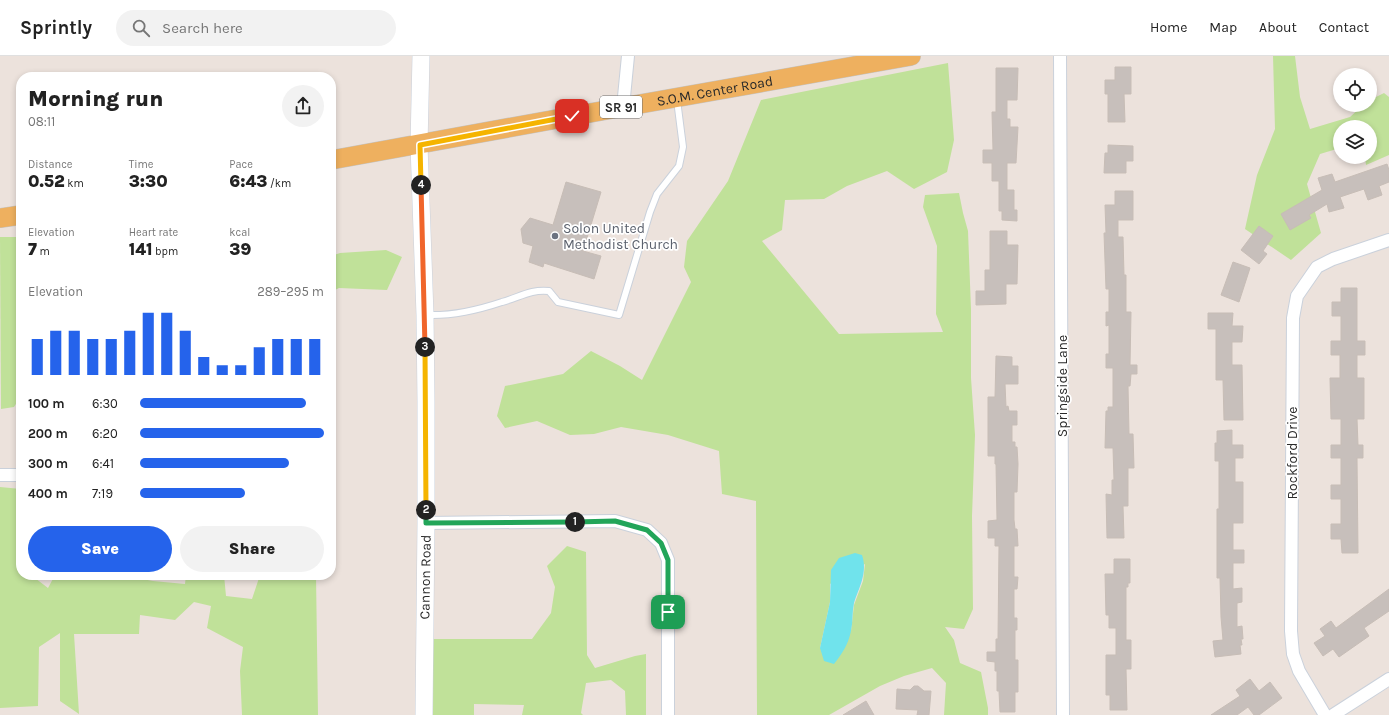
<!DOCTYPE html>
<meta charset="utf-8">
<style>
:root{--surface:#fff;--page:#f2f2f2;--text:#222;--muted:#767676;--line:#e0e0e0;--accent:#2563eb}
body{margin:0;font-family:Karla,sans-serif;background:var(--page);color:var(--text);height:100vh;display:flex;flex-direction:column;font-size:15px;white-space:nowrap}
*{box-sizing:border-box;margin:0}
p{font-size:13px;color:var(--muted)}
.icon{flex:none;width:22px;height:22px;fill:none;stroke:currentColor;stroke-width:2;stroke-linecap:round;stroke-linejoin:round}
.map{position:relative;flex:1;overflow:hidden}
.details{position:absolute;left:16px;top:16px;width:320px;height:508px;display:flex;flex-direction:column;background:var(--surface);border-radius:16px;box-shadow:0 2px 6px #0003}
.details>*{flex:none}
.fabs{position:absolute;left:1333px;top:12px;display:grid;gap:8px}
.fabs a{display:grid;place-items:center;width:44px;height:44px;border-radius:50%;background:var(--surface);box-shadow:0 2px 6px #0003;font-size:20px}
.pin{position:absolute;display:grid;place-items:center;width:34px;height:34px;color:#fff;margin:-17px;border-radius:8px;box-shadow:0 2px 6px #0006}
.km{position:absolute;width:20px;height:20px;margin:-10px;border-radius:50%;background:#222;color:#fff;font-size:11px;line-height:20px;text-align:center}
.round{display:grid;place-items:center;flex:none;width:42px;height:42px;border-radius:21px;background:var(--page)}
.overview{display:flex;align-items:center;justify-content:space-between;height:68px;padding:0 12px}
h1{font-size:22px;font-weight:800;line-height:30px}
.figures{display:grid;grid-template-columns:repeat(3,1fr);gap:6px;height:68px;padding:4px 12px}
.figures div{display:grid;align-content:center}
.figures b{font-size:17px;font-weight:800}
.figures small{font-size:11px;font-weight:400}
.figures p{font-size:11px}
.chart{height:112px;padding:8px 12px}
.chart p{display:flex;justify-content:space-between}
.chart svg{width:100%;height:72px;margin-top:4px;stroke:var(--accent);stroke-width:6}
.action{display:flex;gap:8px;margin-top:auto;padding:8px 12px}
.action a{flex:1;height:46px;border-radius:24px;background:var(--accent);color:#fff;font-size:16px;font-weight:800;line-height:46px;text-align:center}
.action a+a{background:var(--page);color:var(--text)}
ul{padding:0 12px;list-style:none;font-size:13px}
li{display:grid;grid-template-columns:64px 48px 1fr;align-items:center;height:30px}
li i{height:10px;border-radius:5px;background:var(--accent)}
header{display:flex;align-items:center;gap:24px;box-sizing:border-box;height:56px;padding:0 20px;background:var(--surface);border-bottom:1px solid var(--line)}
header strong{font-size:19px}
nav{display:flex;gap:22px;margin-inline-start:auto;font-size:14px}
.search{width:280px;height:36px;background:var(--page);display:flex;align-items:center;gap:10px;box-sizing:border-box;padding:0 14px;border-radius:22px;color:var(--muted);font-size:15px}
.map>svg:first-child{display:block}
.green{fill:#c0e199;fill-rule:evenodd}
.water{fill:#70e3ec}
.building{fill:#c7bfbb;stroke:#c7bdb6}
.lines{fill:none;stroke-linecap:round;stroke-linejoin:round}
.lane-casing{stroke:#cad1db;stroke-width:8}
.street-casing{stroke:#cad1db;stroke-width:14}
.secondary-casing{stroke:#cad1db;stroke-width:18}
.primary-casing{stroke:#c3c3c3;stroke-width:20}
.lane{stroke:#fff;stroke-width:6}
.street{stroke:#fff;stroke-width:12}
.secondary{stroke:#fff;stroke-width:17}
.primary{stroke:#eeb05f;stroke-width:19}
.split-1-casing{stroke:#fff;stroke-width:8}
.split-2-casing{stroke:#fff;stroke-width:8}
.split-3-casing{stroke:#fff;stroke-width:8}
.split-4-casing{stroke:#fff;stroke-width:8}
.split-5-casing{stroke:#fff;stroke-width:8}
.split-1{stroke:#22a559;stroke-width:5}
.split-2{stroke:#22a559;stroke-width:5}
.split-3{stroke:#f5b400;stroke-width:5}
.split-4{stroke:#f0652b;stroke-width:5}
.split-5{stroke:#f5b400;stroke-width:5}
.worship-dot{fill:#6b7280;stroke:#fff;stroke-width:1.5}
.labels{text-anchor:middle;stroke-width:3.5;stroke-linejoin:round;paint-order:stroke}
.shield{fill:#fff;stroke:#6a6a6a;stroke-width:1}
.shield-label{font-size:13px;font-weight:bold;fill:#2a2a2a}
.street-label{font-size:14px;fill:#2a2a2a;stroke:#fff}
.worship-label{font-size:14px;fill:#5b616d;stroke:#fff;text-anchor:start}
</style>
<header>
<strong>Sprintly</strong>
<div class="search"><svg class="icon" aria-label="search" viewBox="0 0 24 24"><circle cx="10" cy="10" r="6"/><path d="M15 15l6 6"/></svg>Search here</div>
<nav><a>Home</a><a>Map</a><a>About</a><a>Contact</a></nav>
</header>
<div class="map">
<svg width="1389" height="659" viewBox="0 0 1389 659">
<rect width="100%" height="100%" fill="#ece2dc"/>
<g class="green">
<polygon points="1273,0 1295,0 1300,41 1310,73 1350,61 1363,49 1370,49 1370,44 1384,37 1389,41 1389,99 1366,109 1365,101 1370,101 1370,71 1340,71 1340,92 1320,98 1307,128 1321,177 1291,204 1245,173 1257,119 1275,73"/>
<path d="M948 7 954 84 947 116 914 133 887 115 847 130 824 143 785 144 782 174 762 185 839 278 943 276 936 258 937 190 923 151 925 139 959 137 963 157 968 175 971 253V322L975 379 972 460 973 553 964 573 945 571 954 584 960 607 981 616 988 652V659H944L946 627 932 612 904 620 880 630 829 659H757L756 445 722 438 719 395 668 379 621 371 594 378 570 379 537 365 505 372 497 360 505 330 563 318 591 295 620 310 642 324 691 226 684 211 687 185 728 125 761 44ZM865 508 863 525 854 549 851 575 820 592 830 546V528Z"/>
<polygon points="0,181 21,181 21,340 14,351 1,353"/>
<polygon points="386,194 402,201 387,234 339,232 331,236 331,200 340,197"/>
<polygon points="0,431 21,433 21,519 31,519 48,532 55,519 121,519 153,525 185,528 186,519 224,519 226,540 252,543 260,519 316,519 318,659 242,659 240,615 243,591 207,572 211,550 194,546 175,564 140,559 139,578 74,578 79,658 60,645 60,577 39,591 38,650 0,652"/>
<polygon points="567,490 586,496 587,599 595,612 635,600 646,598 646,659 626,659 625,635 611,624 586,627 581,657 583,659 522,659 524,649 474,648 474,659 428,659 424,583 532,583 551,557 555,531 547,510"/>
</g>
<path class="water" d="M855 497 862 499C868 517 859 531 854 547 852 556 853 566 851 575 848 589 842 598 834 608L824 605 820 592 830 546 831 514 839 502Z"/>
<g class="building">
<polygon points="1115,11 1131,11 1131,38 1124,38 1125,66 1108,66 1108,38 1105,38 1105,24 1115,24"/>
<polygon points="996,12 1018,12 1017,44 1007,44 1007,63 1010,63 1010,71 1018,71 1016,107 1007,107 1007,134 1014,134 1014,154 1017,154 1017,165 1002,164 1002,155 999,155 999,125 992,125 992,107 983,107 983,94 993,94 992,56 996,56"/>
<polygon points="1108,89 1133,90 1133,105 1126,105 1126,117 1104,117 1105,97 1108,97"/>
<polygon points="1387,108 1389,114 1389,126 1379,130 1382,139 1368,144 1364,133 1340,141 1344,152 1329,156 1327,148 1309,159 1311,162 1290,174 1281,158 1322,134 1318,122 1332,118 1335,126"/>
<polygon points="566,126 601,136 583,195 601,200 594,223 544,207 543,211 529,206 533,190 523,187 521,173 530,162 553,169"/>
<polygon points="1115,135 1133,135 1133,164 1118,164 1118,181 1123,181 1124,219 1126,219 1126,256 1131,256 1130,309 1137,309 1137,318 1131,318 1130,330 1128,330 1129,378 1133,378 1134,412 1128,412 1128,450 1123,450 1124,482 1107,482 1106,438 1112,439 1112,424 1114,424 1113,392 1105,392 1106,355 1108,355 1108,351 1113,351 1113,312 1106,312 1106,298 1109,298 1109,269 1106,270 1106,256 1109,256 1109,233 1106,233 1104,177 1106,177 1105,149 1115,149"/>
<polygon points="1259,170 1273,180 1263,195 1267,198 1259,208 1241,194"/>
<polygon points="990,175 1007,175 1007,189 1018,189 1017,228 1006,228 1006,248 976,249 976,235 985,235 985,214 990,214"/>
<polygon points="1233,206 1250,212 1239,246 1221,239"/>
<polygon points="1341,232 1357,232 1357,285 1365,285 1365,299 1357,299 1357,322 1364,322 1364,363 1357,363 1358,389 1363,389 1363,402 1357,402 1358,497 1342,497 1341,483 1331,483 1331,468 1341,468 1341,443 1331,443 1331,429 1341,429 1341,402 1331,402 1331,389 1341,389 1341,363 1331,363 1330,322 1340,322 1340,299 1331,299 1331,285 1341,285 1341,260 1332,260 1332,246 1341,246"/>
<polygon points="1208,257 1233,257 1232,270 1243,270 1242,286 1232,286 1232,309 1242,309 1243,364 1224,364 1223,324 1216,324 1216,273 1208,273"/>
<polygon points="996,300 1012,301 1012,310 1018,310 1018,328 1005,328 1006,351 1008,350 1009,355 1017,355 1017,369 1012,369 1012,386 1015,386 1015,391 1017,391 1018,408 1017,436 1014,436 1014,464 1015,473 1017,473 1018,490 1014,490 1014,521 1018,521 1017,533 1014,533 1014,562 1017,562 1017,574 1015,574 1015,604 1018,604 1018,636 1015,636 1015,656 1000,656 999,635 997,635 997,615 995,615 995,606 987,605 987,596 996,596 996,583 998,583 999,490 995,490 995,482 988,482 988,465 997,464 996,408 995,408 995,400 988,400 988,341 995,341"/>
<polygon points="1232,374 1232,389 1243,389 1243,402 1235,402 1235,426 1243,426 1243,467 1233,467 1233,494 1244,494 1244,507 1233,507 1233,533 1242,532 1242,546 1237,547 1237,571 1242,570 1243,583 1241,583 1242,589 1240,589 1241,598 1215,601 1213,585 1223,584 1221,561 1220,522 1217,522 1217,453 1219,453 1219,405 1215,405 1215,387 1217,387 1217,375"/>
<polygon points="1114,503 1130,503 1130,527 1128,527 1128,531 1126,531 1126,584 1131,584 1131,613 1126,613 1127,654 1110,654 1110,639 1106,639 1106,599 1116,599 1116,572 1109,572 1109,559 1106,559 1105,518 1114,518"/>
<polygon points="1389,533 1389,555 1364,572 1369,580 1339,601 1333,593 1323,600 1314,587 1325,580 1320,573 1331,565 1336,572"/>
<polygon points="1250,623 1259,635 1270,626 1282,642 1259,659 1254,659 1248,651 1237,659 1211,659 1240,640 1236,634"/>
<polygon points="914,630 918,630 924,635 931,635 929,659 917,659 918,654 896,653 897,633 910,634"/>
<polygon points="866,645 874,659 843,659"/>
</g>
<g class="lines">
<defs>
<path id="lane" d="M427 259C452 260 478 254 502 246 520 241 531 233 549 235L558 246 619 259 650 156 657 138 679 110 683 91 677 44"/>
<g id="street">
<polyline points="1060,0 1063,659"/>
<polyline points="623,51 628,0"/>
<polyline points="0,419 21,419"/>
<polyline points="426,467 615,465 647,474 661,487 668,504 668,659"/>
<polyline points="1325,659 1299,615 1293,598 1291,575 1293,262 1297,240 1317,211 1333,203 1389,184"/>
<polyline points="1333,659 1389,623"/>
</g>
<polyline id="secondary" points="421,0 419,89 425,259 426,346 426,467 424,659"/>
<g id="primary">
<path id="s1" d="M331 104 623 51 911 0"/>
<polyline points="0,162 21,159"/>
</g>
</defs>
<use href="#lane" class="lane-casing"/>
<use href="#street" class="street-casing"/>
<use href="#secondary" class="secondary-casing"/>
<use href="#primary" class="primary-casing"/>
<use href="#lane" class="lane"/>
<use href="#street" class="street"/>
<use href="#secondary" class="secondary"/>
<use href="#primary" class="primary"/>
</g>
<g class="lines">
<defs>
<polyline id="split-1" points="575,466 615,465 647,474 661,487 668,504 668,556"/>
<polyline id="split-2" points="426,454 426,467 575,466"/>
<polyline id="split-3" points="425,291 426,454"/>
<polyline id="split-4" points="421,129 425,291"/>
<polyline id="split-5" points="421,129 420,89 572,60"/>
</defs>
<use href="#split-1" class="split-1-casing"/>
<use href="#split-2" class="split-2-casing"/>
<use href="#split-3" class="split-3-casing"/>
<use href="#split-4" class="split-4-casing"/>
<use href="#split-5" class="split-5-casing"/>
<use href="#split-1" class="split-1"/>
<use href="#split-2" class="split-2"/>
<use href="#split-3" class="split-3"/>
<use href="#split-4" class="split-4"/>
<use href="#split-5" class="split-5"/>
</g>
<circle class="worship-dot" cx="555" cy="180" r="4"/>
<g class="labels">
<rect class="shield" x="600" y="40" width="42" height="22" rx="3"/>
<g class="shield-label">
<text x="621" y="56">SR 91</text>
</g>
<g class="street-label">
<text dy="5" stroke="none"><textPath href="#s1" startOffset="390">S.O.M. Center Road</textPath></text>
<text transform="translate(1062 330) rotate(-90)" y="5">Springside Lane</text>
<text transform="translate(1292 397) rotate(-90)" y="5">Rockford Drive</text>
<text transform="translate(425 521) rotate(-89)" y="5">Cannon Road</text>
</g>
<g class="worship-label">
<text x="563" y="177">Solon United<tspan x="563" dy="16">Methodist Church</tspan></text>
</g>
</g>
</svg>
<div class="fabs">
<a><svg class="icon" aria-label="locate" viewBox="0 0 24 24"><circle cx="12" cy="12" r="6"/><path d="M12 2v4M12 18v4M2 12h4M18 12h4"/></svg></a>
<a><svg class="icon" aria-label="layers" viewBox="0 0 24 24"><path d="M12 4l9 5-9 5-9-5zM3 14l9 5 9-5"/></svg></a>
</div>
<div class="pin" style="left:668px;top:556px;background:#1e9e55"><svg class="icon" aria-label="arrive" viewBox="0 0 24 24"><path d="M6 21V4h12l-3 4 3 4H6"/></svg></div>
<div class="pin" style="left:572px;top:60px;background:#d93025"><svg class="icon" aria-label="check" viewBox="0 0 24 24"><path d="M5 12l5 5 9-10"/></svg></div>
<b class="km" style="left:575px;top:466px">1</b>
<b class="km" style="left:426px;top:454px">2</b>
<b class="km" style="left:425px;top:291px">3</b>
<b class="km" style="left:421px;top:129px">4</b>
<section class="details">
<div class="overview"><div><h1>Morning run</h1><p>08:11</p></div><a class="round"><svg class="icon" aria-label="share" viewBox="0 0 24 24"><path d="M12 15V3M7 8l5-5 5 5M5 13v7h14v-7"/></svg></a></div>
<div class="figures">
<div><p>Distance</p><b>0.52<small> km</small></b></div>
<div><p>Time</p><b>3:30</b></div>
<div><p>Pace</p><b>6:43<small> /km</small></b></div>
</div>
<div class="figures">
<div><p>Elevation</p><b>7<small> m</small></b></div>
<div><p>Heart rate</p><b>141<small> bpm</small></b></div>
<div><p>kcal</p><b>39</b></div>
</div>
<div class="chart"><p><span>Elevation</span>289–295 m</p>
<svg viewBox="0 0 160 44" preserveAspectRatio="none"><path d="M5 44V22M15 44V17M25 44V17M35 44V22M45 44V22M55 44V17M65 44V6M75 44V6M85 44V17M95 44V33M105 44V38M115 44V38M125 44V27M135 44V22M145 44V22M155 44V22"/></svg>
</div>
<ul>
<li><b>100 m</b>6:30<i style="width:90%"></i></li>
<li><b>200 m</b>6:20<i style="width:100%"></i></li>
<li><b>300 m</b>6:41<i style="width:81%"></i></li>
<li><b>400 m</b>7:19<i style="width:57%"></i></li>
</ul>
<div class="action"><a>Save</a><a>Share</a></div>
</section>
</div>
